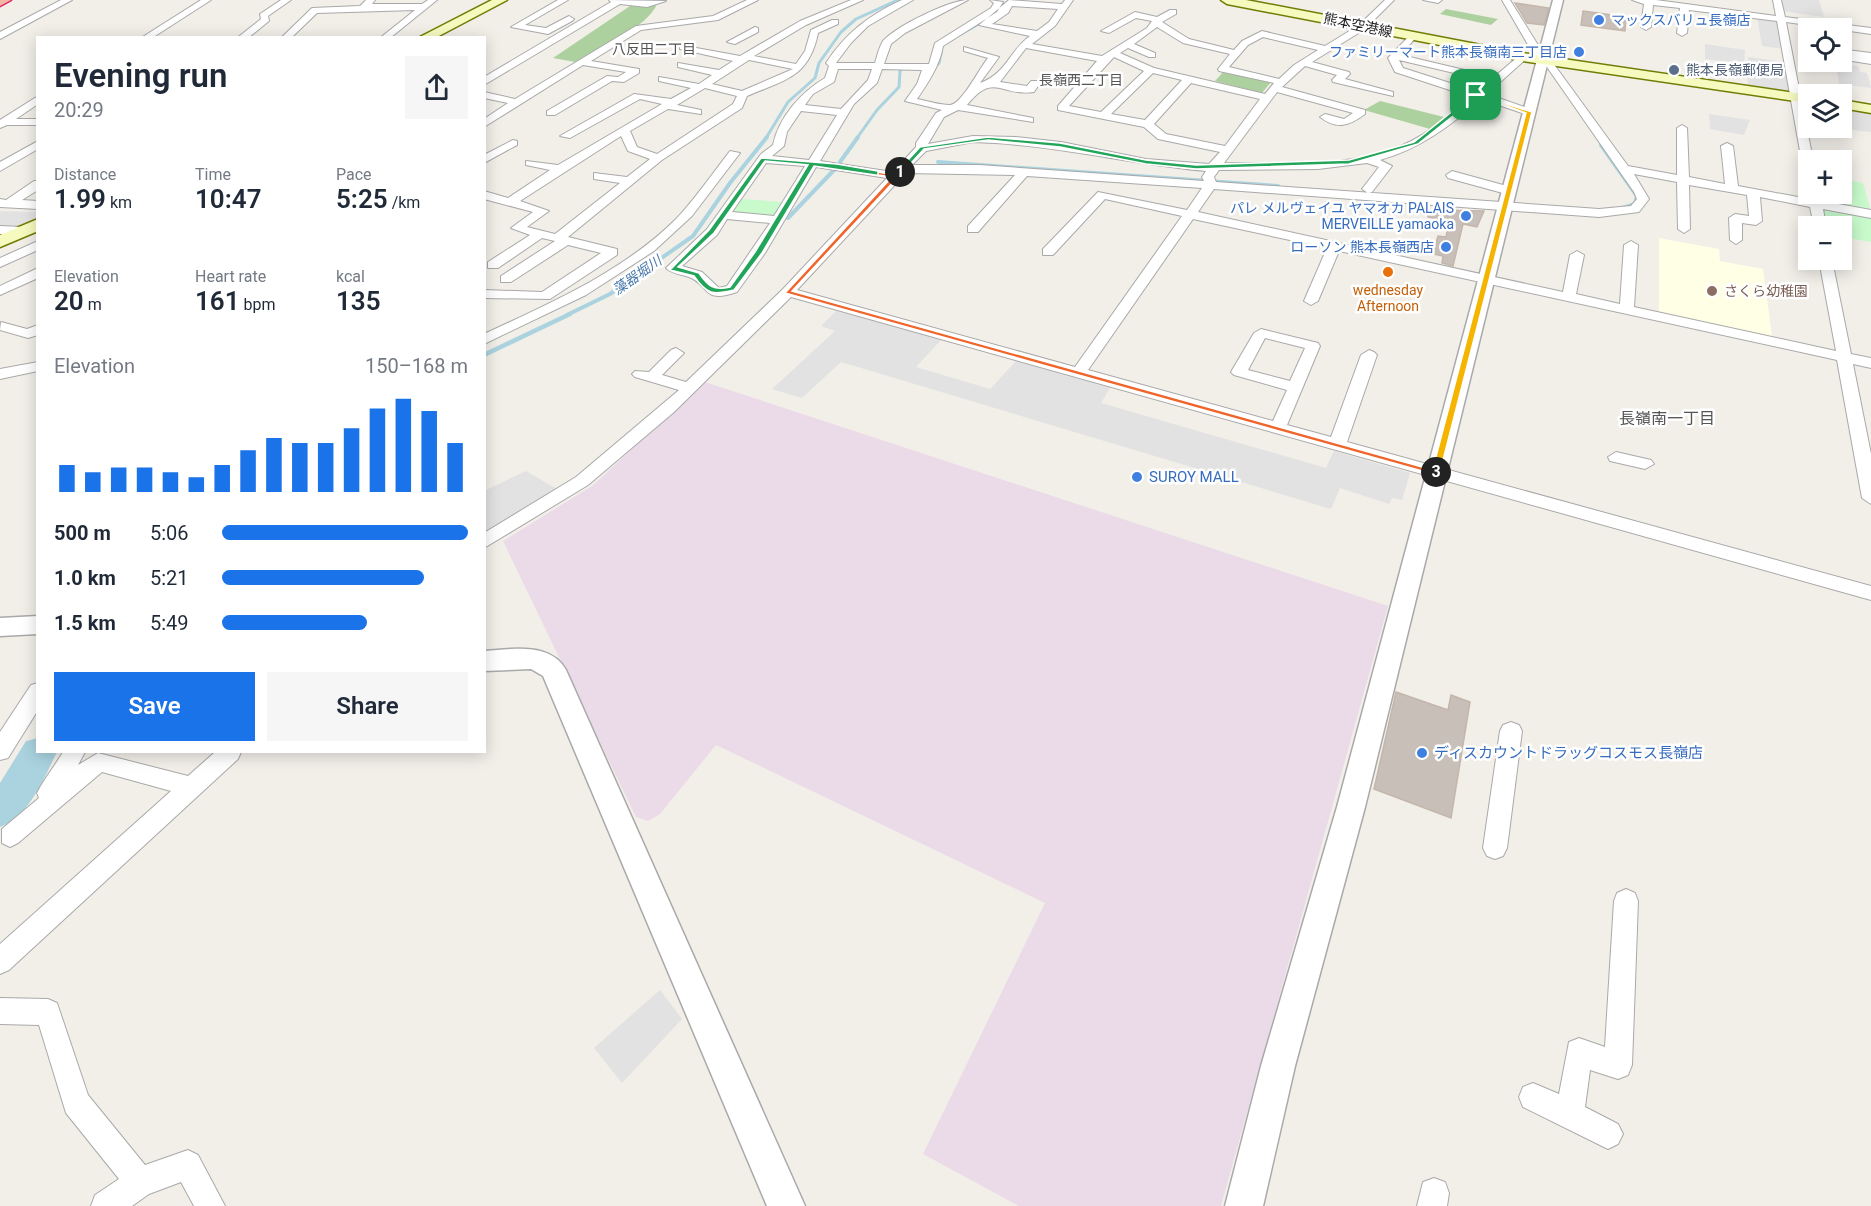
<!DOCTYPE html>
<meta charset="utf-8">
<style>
:root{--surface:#fff;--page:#f6f6f7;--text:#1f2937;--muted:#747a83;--accent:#1a73e8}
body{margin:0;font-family:Roboto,"Noto Sans JP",sans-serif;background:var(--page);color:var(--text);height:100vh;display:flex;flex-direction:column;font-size:22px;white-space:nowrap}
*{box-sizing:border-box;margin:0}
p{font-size:20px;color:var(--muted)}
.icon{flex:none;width:33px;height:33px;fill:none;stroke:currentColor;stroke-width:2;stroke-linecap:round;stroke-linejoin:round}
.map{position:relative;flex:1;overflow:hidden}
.details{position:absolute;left:36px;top:36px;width:450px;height:717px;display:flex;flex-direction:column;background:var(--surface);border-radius:0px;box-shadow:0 3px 15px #0003}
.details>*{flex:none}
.fabs{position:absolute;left:1798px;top:18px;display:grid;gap:12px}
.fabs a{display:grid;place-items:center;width:54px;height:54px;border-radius:0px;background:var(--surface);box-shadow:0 3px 15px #0003;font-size:30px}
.pin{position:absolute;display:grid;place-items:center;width:51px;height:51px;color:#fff;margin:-26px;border-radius:12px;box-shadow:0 3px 9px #0006}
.km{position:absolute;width:30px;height:30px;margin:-15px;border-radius:50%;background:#222;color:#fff;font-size:16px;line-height:30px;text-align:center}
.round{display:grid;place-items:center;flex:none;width:63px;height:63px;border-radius:0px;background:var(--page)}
.headline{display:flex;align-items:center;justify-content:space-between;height:102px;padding:0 18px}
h1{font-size:33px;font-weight:600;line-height:45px}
.stats{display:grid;grid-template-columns:repeat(3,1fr);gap:9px;height:102px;padding:6px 18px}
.stats div{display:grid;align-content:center}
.stats b{font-size:26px;font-weight:600}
.stats small{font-size:16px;font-weight:400}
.stats p{font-size:16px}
.chart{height:168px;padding:12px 18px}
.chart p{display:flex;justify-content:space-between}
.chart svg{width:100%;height:108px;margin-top:6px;stroke:var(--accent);stroke-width:6}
.primary-button{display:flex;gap:12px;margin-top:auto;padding:12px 18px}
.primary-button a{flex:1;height:69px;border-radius:0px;background:var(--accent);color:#fff;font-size:24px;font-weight:600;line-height:69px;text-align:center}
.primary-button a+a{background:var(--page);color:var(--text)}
ul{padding:0 18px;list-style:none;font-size:20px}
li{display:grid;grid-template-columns:96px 72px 1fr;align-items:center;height:45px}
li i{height:15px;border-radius:8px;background:var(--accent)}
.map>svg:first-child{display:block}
.industrial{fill:#ebdbe8}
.education{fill:#ffffe5}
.forest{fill:#add19e}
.park{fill:#c8facc}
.parking{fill:#e2e2e2}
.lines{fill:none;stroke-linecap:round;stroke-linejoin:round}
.stream-far2{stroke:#aad3df;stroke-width:3}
.stream-far1{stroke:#aad3df;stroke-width:4}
.stream{stroke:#aad3df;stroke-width:4.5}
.river{fill:#aad3df;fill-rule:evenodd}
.building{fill:#c7bfb8;stroke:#c4b6ab;stroke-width:1.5}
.minor-casing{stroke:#a9a9a9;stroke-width:2}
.tertiary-casing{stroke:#a9a9a9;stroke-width:3}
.secondary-casing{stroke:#707d05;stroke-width:3}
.trunk-casing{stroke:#dc2a67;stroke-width:3}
.minor{fill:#fff;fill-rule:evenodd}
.tertiary{fill:#fff;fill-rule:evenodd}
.secondary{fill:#f7fabf;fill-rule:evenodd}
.trunk{fill:#f2b4a3;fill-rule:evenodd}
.split-1{fill:#22a559;stroke:#fff;stroke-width:1.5}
.split-2{fill:#22a559;stroke:#fff;stroke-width:1.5;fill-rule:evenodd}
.split-3{fill:#f0652b;stroke:#fff;stroke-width:1.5}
.split-4{fill:#f5b400;stroke:#fff;stroke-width:1.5}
.shop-dot{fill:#3f7fe0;stroke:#fff;stroke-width:2}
.service-dot{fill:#5c6f8a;stroke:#fff;stroke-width:2}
.food-dot{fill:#e8710a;stroke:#fff;stroke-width:2}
.education-dot{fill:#8d6e63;stroke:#fff;stroke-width:2}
.labels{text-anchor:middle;stroke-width:5;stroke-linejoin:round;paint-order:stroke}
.far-shop-label{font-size:14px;fill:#366cbe;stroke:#fff;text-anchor:end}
.far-street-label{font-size:14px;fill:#222;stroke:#fff}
.far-neighbourhood-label{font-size:14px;fill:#555;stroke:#fff}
.far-service-label{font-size:14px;fill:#4e5e75;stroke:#fff;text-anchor:start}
.far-water-label{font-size:14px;font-style:italic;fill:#4a7aab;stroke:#fff}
.far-food-label{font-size:14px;fill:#c56008;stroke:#fff}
.far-education-label{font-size:14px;fill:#785e54;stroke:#fff;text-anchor:start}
.shop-label{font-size:15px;fill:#366cbe;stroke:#fff;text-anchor:start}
.neighbourhood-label{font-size:16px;fill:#555;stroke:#fff}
</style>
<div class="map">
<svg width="1871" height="1206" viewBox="0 0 1871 1206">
<rect width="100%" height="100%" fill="#f2efe9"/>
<polygon class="industrial" points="705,382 1388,606 1221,1206 1019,1206 923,1154 1045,903 716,745 660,814 648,821 636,817 503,541 592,486"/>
<polygon class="education" points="1659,238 1719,249 1720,261 1763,269 1772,336 1659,313"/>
<g class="forest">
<path d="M633 4H657C648 27 598 49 575 62L553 58Z"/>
<polygon points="1446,9 1498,19 1491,25 1440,14"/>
<polygon points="1224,71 1271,82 1262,93 1215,81"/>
<polygon points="1380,101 1444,117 1430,129 1364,110"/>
</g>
<g class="park">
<polygon points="1842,179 1863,183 1871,212 1820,203 1818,194 1842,194"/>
<polygon points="742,199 784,202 773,216 735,213 733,211"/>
<polygon points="1821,207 1871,216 1871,242 1842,237 1842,226 1827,226"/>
</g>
<g class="parking">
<polygon points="1779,0 1819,0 1824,17 1781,11"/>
<polygon points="1757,17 1778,20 1783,49 1762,46"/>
<polygon points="1705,44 1745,50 1744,64 1705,59"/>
<polygon points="1748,57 1785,62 1790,94 1748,88"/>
<polygon points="1836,63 1858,66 1860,72 1867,73 1871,88 1839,84"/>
<polygon points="1848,108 1871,112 1871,132 1852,130"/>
<polygon points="1709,114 1750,120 1744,135 1710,129"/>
<polygon points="0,211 37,212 37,217 15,227 0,227"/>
<polygon points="836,311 942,339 916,367 990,389 1017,360 1111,386 1101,403 1326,468 1334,451 1410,473 1402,500 1392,498 1389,504 1340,488 1331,509 841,362 802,398 772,389 835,331 821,326"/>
<polygon points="526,471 557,489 485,532 484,491"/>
<polygon points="660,990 682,1019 622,1083 594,1048"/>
</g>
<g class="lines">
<g class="stream-far2">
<polyline points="961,34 984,21"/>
<polyline points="931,70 939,63 941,53"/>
<polyline points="766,138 788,102 815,78 819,63 841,32 856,19 898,0"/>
<polyline points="857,138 877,110 899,87 900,71 904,67"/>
</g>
<g class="stream-far1">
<polyline points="1601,145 1637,196 1635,204 1623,208"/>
<polyline points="840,162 858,137"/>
<polyline points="938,162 1278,186"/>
<polyline points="788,218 834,170"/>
<polyline points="567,315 610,294 693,236 730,183 767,137"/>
</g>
<polyline class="stream" points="484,355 570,314"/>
<path class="river" d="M38 738V752H57C44 778 29 817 0 827V783L26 741Z"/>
</g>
<g class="building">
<polygon points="1515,3 1549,8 1544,25 1527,23"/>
<polygon points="1583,11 1626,17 1625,31 1581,25"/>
<polygon points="1429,210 1484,211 1477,227 1463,224 1453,266 1442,263 1443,256 1433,254 1438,236 1446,237 1449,221 1428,217"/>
<polygon points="1396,692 1448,710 1451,695 1470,702 1451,818 1374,789"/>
</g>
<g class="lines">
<defs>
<g id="minor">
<polygon points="61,0 72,0 0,39 0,32"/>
<polygon points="201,0 211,0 152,38 141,38"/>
<polygon points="281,0 291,0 268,16 269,21 248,38 237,38 261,19 260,14"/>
<polygon points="366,0 375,0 372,4 422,4 428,0 437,0 390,38 380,38 415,10 317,13 291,38 281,38 312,8 360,6"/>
<polygon points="558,0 568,0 525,25 546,28 569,16 574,19 572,21 548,34 511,27"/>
<polygon points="609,0 666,1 647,7 620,4 484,85 484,77 611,2"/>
<polygon points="747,0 758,0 718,20 641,30 591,61 639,69 639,73 624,82 612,81 555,115 547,115 547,111 607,76 618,77 626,72 583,65 484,127 484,119 508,103 484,98 484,92 515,99 636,26 713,16"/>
<path d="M851 0H863L806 25 754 56 796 64 805 51 811 30 832 20H838V24L818 33C809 78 784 80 747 96L742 108 662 160 568 237 617 249V255L550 299 484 298V290L542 292 601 253 568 245 511 282H501V276L555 241 542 238 498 268H488V262L530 235 511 228 533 212 484 199V191L508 198 550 170 526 165V161L558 165 662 104 640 99 570 138 560 136 634 94 671 99 691 88 659 81V77L699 84 712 75 678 67V63L719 70 733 61 680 49V45L740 56 800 21ZM749 60 793 69 742 91 712 84ZM705 88 737 96 733 104 657 154 637 147 630 131 668 109 701 114V110L677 105ZM621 136 628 151 650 159 627 177 594 173V179L620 183 555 234 527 227 549 211 520 201Z"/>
<path d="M902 0H913L868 26 851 43 836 63H875C877 57 879 47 883 41 896 26 950 0 968 0L905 33 891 44 884 64H929L935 43 991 8 994 3 990 0 1003 2 997 12 943 46C940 65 928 83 917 99 927 101 940 105 950 105 962 104 979 69 988 58L964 51V47L999 57 980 83C1008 72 1008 52 1030 36L979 25 1009 0 1062 4 1065 0H1073L1055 26 1032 44 1102 56 1147 28 1152 21 1136 18 1109 33 1101 31 1135 12 1157 17 1170 10H1176V14L1162 22 1189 39 1234 50 1242 41 1262 31 1325 46 1359 25 1385 0H1394L1365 29 1312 62 1349 72 1350 74 1345 79 1393 92V96L1333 82 1332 80 1337 75 1305 66 1282 87 1365 110V114C1349 126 1337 130 1320 117L1325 114 1344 119 1353 113 1277 92 1224 163C1278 163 1338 168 1390 150 1421 140 1447 118 1471 97L1395 72 1388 58 1412 33 1417 36 1401 55 1494 77 1520 55H1526V59L1487 94 1533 110V114H1525L1481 99C1450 126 1420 149 1380 160L1392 166 1372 192 1368 193 1362 189 1379 167 1367 163 1318 169 1219 170 1214 177 1216 182 1599 209 1631 206 1637 199 1634 192 1547 67 1537 60 1502 0H1510L1546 58 1553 63 1628 166 1677 175V128L1682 125 1687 128 1689 177 1725 184 1721 146 1727 143 1733 146 1738 186 1809 199V192L1820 194 1822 201 1871 210V218L1823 209 1826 226H1814L1810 207 1760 197 1762 221 1756 225 1742 223V240L1736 244 1730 240 1729 218 1735 214 1749 216 1747 195 1689 185 1690 229 1684 233 1678 229 1677 182 1634 174 1649 199 1639 212 1599 217 1214 189 1198 212 1563 292 1570 255 1577 251 1584 255 1576 294 1620 304 1624 245 1631 241 1638 245 1634 307 1836 351 1819 260H1832L1851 354 1871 358V368L1853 364 1871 454V504L1862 498 1837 360 1339 251 1318 301 1311 305 1304 301 1327 248 1193 219 1088 370 1273 421 1287 390 1234 375 1231 372 1254 333 1261 329 1318 343 1320 346 1287 425 1331 437 1361 355 1369 350 1374 352 1377 355 1347 442 1871 586V600L791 297 674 412 588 485 484 548V533L576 477 679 390 635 377 632 374 635 371 649 372 671 350 676 348 684 353 662 375 686 382 783 289 887 178 816 167 765 253 737 292C702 304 711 286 689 277 681 274 672 274 666 268L707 229 761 154 773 145C779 117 801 92 825 78L829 66 826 63C846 33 869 15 902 0ZM1012 6 1058 9 1049 22 1037 31 992 24 1008 13ZM1157 27 1183 43 1230 54 1218 69 1219 71 1274 83 1265 94 1154 68 1120 53 1128 48 1149 57H1155V53L1134 44ZM1263 37 1318 50 1294 65 1279 79 1229 67 1248 45ZM1026 48 1097 61 1058 106V110L1144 127 1158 139 1220 152 1209 164 1146 159 1061 142 1016 137 973 136 928 144 944 117 958 110 1033 122V118L967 105C994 71 1001 97 1034 92L1040 83 1039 81H1031L1027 86 1000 82ZM1114 57 1144 71 1101 112 1069 106ZM1399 60 1488 81 1475 91 1403 68ZM838 69H872L868 80 841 109 805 105 813 94 834 82ZM882 69 922 70 917 84 905 101 942 110 936 113 916 143V147L893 172 820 161 854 104 877 83ZM1153 73 1182 80 1145 120 1111 114ZM1191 83 1260 99 1225 146 1166 134 1154 124ZM801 111 837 115 809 160 772 156 784 146 787 132ZM973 142C1052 144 1128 164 1206 171L1202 177 1204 181 979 165H912L926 151ZM766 163 805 166 774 216 732 212ZM906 173 1015 175 968 226V232H978L1027 176 1202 188 1187 210 1098 192 1043 249V255H1053L1105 199 1182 216 1075 367 797 290ZM727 219 770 223 727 286 719 288 702 272 682 266 717 235ZM1265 338 1305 348 1290 381 1248 370Z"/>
<polygon points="1423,0 1442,0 1438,3"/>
<polygon points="1632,0 1656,0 1776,16 1773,0 1781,0 1785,17 1871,28 1871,34 1786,22 1813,160 1809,160 1809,172 1803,168 1777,21 1689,10 1687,33 1682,36 1677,33 1680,8 1653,5 1651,27 1646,30 1641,27 1644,4"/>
<polygon points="755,27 758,28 758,32 735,44 727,42"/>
<polygon points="1847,50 1871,53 1871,64 1846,60 1842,53"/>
<polygon points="38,96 38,104 16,119 38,119 38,125 7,125 0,128 0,120"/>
<polygon points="513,140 517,141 517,145 484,163 484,155"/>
<polygon points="38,141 38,149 0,171 0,162"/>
<path d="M730 151 740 153 692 216 654 251 586 295 484 344V334C551 303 624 271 676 219 696 198 712 174 730 151Z"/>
<polygon points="1452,171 1514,188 1516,191 1510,195 1448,178 1446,175"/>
<polygon points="34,181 38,181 38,190 22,200 38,201 38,209 0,207 0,199 6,200"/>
<polygon points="0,226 22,227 28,231 22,235 0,234"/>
<polygon points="38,241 38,250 0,267 0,258"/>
<polygon points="38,268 38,278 0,295 0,286"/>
<polygon points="1,322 27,329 38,325 38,335 28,338 0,330"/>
<polygon points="38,362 38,371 0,379 0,369"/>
<polygon points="1616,452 1651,460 1654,464 1645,469 1610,461 1608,457"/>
<polygon points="38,683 38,710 8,758 0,760 0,732 31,685"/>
<polygon points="1511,722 1519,725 1522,731 1507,848 1503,856 1495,859 1487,856 1483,848 1500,731 1503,725"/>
<path d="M63 752H85L78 765 98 753 188 776 215 752H241L238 759 9 970 0 974V944L171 791 102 772 18 843 10 847 2 843V829L39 798 37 793C44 779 55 766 63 752Z"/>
<polygon points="1626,889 1635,893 1638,901 1632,1065 1628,1075 1618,1079 1590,1070 1585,1107 1618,1124 1623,1134 1618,1144 1608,1149 1523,1107 1519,1097 1523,1087 1533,1083 1559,1094 1569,1042 1579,1038 1605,1047 1614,901 1617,893"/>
<polygon points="0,998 48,999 57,1003 88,1095 145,1165 188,1150 198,1155 225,1206 194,1206 181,1182 149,1194 132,1206 91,1206 95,1195 119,1179 66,1113 39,1025 0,1024"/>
<polygon points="1434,1178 1445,1182 1449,1193 1447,1206 1417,1206 1423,1182"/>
</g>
<g id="tertiary">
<polygon points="1553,0 1563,0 1365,807 1295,1066 1263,1206 1225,1206 1261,1066 1337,807"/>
<polygon points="38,616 38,634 0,636 0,618"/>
<path d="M511 649C532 648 555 650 566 670L805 1206H767L543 676 531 669 484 671V651Z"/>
</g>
<g id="secondary">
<polygon points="492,0 507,0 435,38 418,38"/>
<polygon points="1221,0 1246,0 1523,53 1809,95 1809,103 1523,61 1227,4"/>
<polygon points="1842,100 1871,105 1871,113 1842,108"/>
<polygon points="38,219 38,231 0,247 0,235"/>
</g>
<polygon id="trunk" points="0,0 11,0 0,6"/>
</defs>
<use href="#minor" class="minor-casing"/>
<use href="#tertiary" class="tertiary-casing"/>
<use href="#secondary" class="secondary-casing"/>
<use href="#trunk" class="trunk-casing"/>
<use href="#minor" class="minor"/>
<use href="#tertiary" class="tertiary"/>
<use href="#secondary" class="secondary"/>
<use href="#trunk" class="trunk"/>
</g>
<polygon class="split-1" points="1474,94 1479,95 1418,144 1349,164 1196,169 1146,164 1060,147 988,140 924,149 902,173 897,172 920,147 988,137 1060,143 1146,160 1196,165 1349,160 1414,142"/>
<path class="split-2" d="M761 158 837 164 895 174 898 171 903 172 896 178 814 166 762 253 734 290C713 295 707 295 694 276L670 270 709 230ZM765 161 808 165 755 252 730 287C713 291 708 286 699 273L678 267 714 233Z"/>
<polygon class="split-3" points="878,172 899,176 792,291 1440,472 1433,474 785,293 892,177 878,175"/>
<polygon class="split-4" points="1474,94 1532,112 1440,472 1436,475 1432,472 1526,113"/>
<g class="shop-dot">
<circle cx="1599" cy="20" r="6"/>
<circle cx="1579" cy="52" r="6"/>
<circle cx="1466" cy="216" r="6"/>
<circle cx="1446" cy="247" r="6"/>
<circle cx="1137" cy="477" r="6"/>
<circle cx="1422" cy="753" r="6"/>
</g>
<circle class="service-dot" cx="1674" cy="70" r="6"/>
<circle class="food-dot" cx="1388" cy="272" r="6"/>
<circle class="education-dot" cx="1712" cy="291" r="6"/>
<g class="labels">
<g class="far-shop-label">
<text x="1611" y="25" text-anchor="start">マックスバリュ長嶺店</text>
<text x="1567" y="57">ファミリーマート熊本長嶺南三丁目店</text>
<text x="1454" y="213">パレ メルヴェイユ ヤマオカ PALAIS<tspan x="1454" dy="16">MERVEILLE yamaoka</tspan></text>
<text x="1434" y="252">ローソン 熊本長嶺西店</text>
</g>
<g class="far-street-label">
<text transform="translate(1358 25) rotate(12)" y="5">熊本空港線</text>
</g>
<g class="far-neighbourhood-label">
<text x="654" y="54">八反田二丁目</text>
<text x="1081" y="85">長嶺西二丁目</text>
</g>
<g class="far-service-label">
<text x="1686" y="75">熊本長嶺郵便局</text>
</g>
<g class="far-water-label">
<text transform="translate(637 275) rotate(-35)" y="5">藻器堀川</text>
</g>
<g class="far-food-label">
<text x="1388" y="295">wednesday<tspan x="1388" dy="16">Afternoon</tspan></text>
</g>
<g class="far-education-label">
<text x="1724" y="296">さくら幼稚園</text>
</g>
<g class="shop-label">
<text x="1149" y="482">SUROY MALL</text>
<text x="1434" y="758">ディスカウントドラッグコスモス長嶺店</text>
</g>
<g class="neighbourhood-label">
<text x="1667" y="424">長嶺南一丁目</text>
</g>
</g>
</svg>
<div class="fabs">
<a><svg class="icon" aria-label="locate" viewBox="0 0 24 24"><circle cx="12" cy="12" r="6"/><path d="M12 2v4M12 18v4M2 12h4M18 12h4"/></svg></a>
<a><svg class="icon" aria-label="layers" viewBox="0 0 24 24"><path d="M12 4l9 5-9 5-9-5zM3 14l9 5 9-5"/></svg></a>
<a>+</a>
<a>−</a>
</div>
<div class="pin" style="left:1476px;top:95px;background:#1e9e55"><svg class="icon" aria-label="arrive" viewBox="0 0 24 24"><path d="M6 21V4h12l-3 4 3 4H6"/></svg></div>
<b class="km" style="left:900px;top:172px">1</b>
<b class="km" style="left:1436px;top:472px">3</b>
<section class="details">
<div class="headline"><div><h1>Evening run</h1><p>20:29</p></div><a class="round"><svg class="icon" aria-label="share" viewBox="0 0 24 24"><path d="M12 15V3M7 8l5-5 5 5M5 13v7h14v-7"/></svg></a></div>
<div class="stats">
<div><p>Distance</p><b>1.99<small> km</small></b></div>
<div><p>Time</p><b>10:47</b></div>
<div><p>Pace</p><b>5:25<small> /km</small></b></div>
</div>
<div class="stats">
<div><p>Elevation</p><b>20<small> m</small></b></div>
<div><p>Heart rate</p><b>161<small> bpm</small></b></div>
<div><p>kcal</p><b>135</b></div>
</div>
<div class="chart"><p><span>Elevation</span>150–168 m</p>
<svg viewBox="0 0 160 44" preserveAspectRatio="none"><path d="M5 44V33M15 44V36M25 44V34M35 44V34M45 44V36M55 44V38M65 44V33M75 44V27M85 44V22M95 44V24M105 44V24M115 44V18M125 44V10M135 44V6M145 44V11M155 44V24"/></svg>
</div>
<ul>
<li><b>500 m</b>5:06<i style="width:100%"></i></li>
<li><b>1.0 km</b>5:21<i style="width:82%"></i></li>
<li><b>1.5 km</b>5:49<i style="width:59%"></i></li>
</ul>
<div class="primary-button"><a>Save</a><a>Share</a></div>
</section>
</div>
